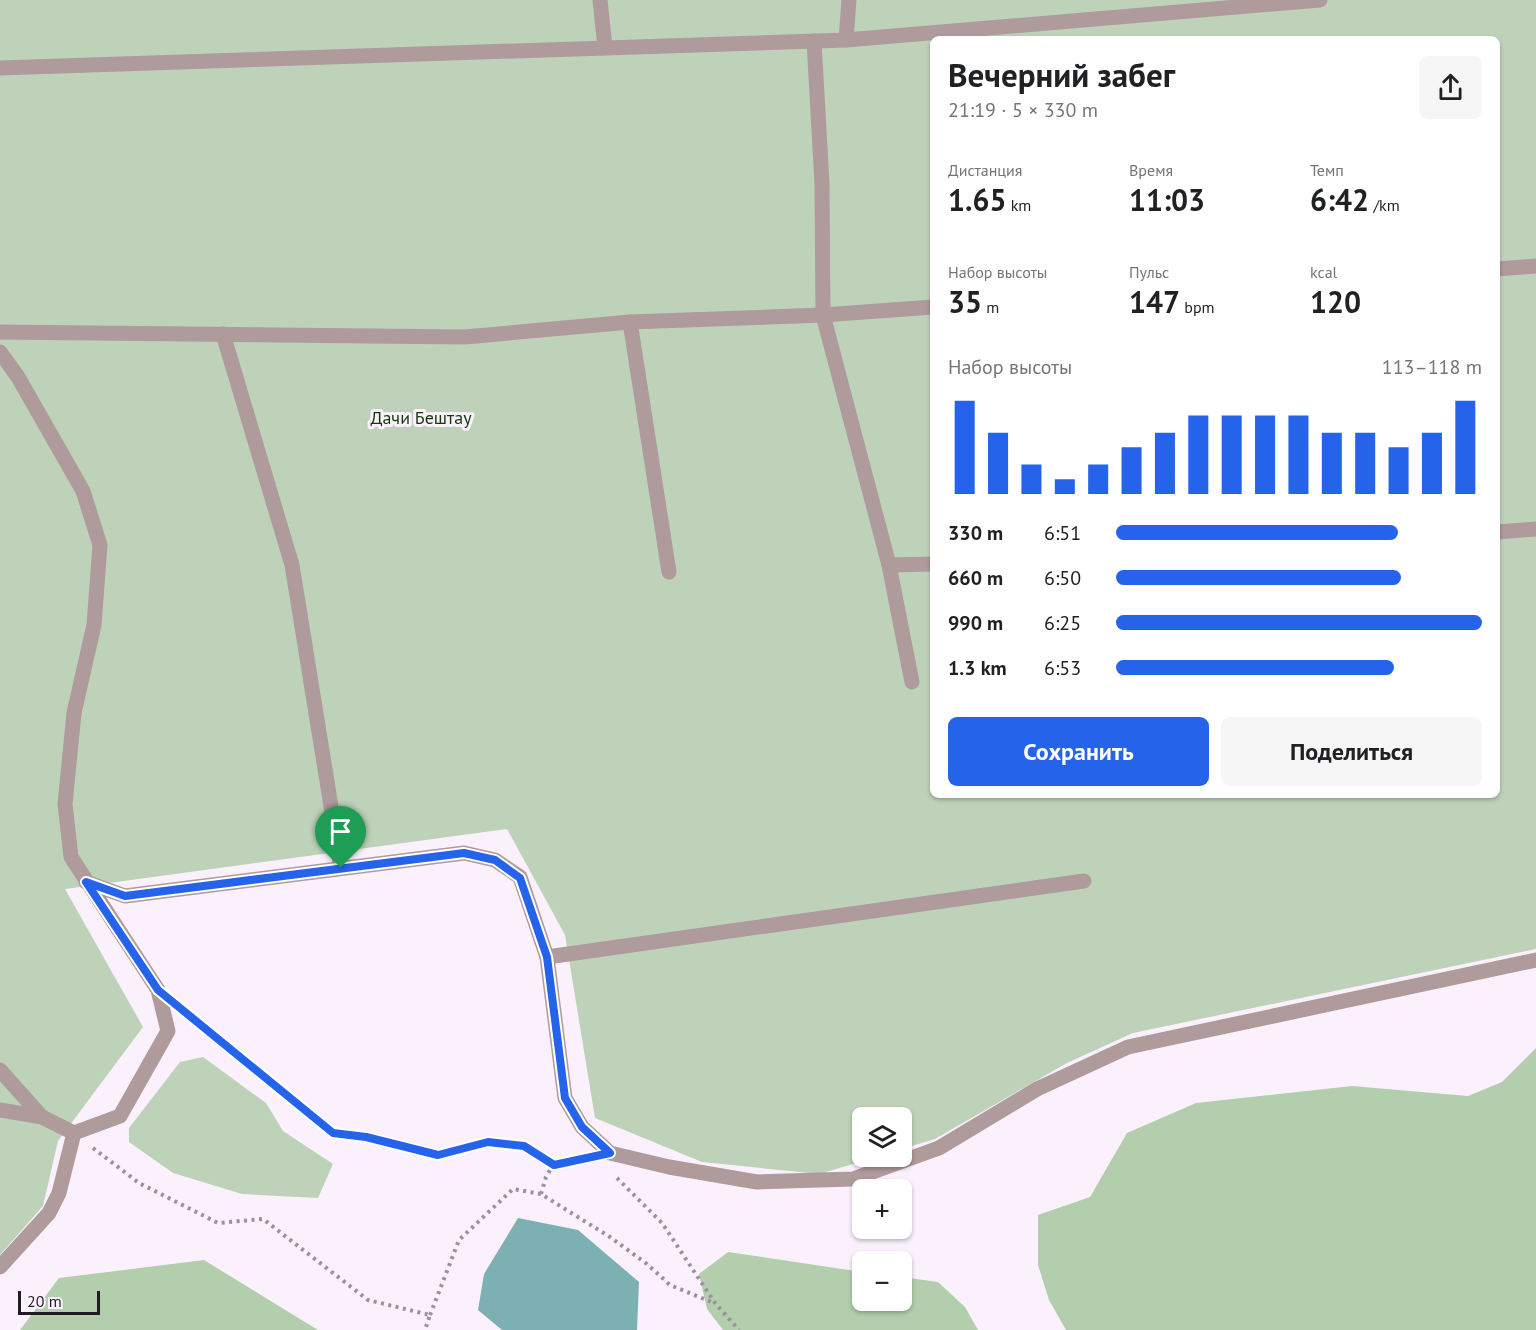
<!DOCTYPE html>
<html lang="ru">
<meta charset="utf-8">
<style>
:root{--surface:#fff;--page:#f6f6f6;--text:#202124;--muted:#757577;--accent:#2563eb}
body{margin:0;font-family:"PT Sans",sans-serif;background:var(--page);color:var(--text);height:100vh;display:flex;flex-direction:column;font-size:22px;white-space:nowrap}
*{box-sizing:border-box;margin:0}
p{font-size:20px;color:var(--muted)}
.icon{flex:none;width:33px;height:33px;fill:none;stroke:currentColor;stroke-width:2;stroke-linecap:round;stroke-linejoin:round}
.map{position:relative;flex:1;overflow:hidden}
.drawer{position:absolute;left:930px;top:36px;width:570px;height:762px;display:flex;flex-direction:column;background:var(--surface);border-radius:9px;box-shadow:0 2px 4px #0004}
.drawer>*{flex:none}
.buttons{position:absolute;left:852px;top:1107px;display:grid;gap:12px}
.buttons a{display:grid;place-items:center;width:60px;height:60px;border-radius:9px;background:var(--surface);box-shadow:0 2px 4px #0004;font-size:30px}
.scale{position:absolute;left:18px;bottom:15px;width:82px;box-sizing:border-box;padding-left:6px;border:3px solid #201c21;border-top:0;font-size:16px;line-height:21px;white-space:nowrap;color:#201c21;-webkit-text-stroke:4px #fbf1fd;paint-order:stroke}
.pin{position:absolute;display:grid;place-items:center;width:51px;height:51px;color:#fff;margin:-62px -26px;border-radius:50% 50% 50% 0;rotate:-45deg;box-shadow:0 0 6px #0007}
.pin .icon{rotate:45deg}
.round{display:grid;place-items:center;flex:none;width:63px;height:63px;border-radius:9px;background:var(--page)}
.overview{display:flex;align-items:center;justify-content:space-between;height:102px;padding:0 18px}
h1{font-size:33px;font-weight:800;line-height:45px}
.figures{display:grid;grid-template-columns:repeat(3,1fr);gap:9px;height:102px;padding:6px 18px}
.figures div{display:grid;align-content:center}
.figures b{font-size:30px;font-weight:800}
.figures small{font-size:16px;font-weight:400}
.figures p{font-size:16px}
.chart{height:168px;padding:12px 18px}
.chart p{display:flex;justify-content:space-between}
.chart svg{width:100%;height:108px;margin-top:6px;stroke:var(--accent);stroke-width:6}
.cta{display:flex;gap:12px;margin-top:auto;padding:12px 18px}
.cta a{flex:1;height:69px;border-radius:9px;background:var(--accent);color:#fff;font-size:24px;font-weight:800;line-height:69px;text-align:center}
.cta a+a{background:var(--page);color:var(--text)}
ul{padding:0 18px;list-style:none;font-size:20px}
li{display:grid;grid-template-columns:96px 72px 1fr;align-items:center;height:45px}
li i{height:15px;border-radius:8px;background:var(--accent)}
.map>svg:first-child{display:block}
.green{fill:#bed2ba;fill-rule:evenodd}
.forest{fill:#b2cead}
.water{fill:#7cb0b3}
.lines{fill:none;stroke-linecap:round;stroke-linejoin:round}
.path{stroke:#99929b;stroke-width:4;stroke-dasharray:3 4.5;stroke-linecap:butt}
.lane{stroke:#af9a9c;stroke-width:15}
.route-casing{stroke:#fff;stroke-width:12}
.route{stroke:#2563eb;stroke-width:8}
.labels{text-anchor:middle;stroke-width:6;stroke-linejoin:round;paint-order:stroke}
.park-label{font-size:18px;fill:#123809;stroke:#fbf1fd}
</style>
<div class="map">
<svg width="1536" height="1330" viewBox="0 0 1536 1330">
<rect width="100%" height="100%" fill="#fbf1fd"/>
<g class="green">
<path d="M0 0H1536V949L1133 1033 1067 1063 935 1139 902 1149V1118H862V1156L877 1157 819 1174 702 1162 595 1118 565 935 507 829 65 889 143 1027 58 1141 43 1206 0 1255ZM933 39H1497V795H933Z"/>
<polygon points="203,1057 266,1103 283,1131 333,1164 318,1198 242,1194 173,1173 129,1142 129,1128 180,1062"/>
</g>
<g class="forest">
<polygon points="1536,1048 1536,1330 1066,1330 1049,1300 1038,1265 1038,1215 1090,1197 1127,1133 1196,1103 1352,1086 1468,1096 1502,1082"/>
<polygon points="728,1252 862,1272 862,1300 902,1300 902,1277 938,1282 965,1307 978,1330 723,1330 707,1309 699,1274"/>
<polygon points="204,1260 318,1330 20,1330 59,1278"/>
</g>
<polygon class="water" points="518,1218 578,1230 639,1282 637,1330 502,1330 478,1310 484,1274"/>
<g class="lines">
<g class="path">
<polyline points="187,1014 333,1133 366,1137 438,1155 488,1142 524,1146 553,1165 585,1158"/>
<polyline points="93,1148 139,1183 218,1223 263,1219 368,1300 430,1315 425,1330"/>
<polyline points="617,1178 662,1223 715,1303 739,1330"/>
<polyline points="541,1194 546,1177 553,1165"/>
<polyline points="430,1315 459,1240 513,1189 541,1194 610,1237 647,1264 670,1285 714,1303"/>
</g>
<g class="lane">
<polyline points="600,0 605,47"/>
<polyline points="846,40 849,0"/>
<polyline points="814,41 822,184 823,315 889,565 912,682"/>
<polyline points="0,68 846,40 1320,0"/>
<polyline points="1497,269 1536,266"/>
<polyline points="630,322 669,572"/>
<polyline points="0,332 465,337 630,322 823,315 933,307"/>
<polyline points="223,334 292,565 341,868"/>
<polyline points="0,352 18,377 83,491 100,545 94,625 74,713 65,804 71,857 158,990 168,1031 120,1116 74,1133 59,1193 49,1213 0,1267"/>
<polyline points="1497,532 1536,529"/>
<polyline points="889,565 933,564"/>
<polyline points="86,882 125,896 464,853 495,860 520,877 547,957 565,1098 582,1127 610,1153 669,1167 757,1182 853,1179 939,1148 1037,1089 1128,1047 1536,960"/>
<polyline points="547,957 1084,881"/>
<polyline points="0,1070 42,1117"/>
<polyline points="0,1110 42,1117 74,1133"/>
</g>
</g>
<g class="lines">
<defs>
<polygon id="route" points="464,853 495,860 520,878 547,957 565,1098 582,1127 610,1153 554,1165 524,1146 488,1142 438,1155 366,1137 333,1133 158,990 86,882 125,896"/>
</defs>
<use href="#route" class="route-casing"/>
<use href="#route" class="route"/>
</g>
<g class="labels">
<g class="park-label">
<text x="421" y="424">Дачи Бештау</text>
</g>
</g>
</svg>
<div class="buttons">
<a><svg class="icon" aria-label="layers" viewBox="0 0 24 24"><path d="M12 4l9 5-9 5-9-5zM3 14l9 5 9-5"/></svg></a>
<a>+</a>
<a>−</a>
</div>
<div class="scale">20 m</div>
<div class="pin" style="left:341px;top:868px;background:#1e9e55"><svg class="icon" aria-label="arrive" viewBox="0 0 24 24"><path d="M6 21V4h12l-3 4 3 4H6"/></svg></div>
<section class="drawer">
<div class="overview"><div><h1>Вечерний забег</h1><p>21:19 · 5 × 330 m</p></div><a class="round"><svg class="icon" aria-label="share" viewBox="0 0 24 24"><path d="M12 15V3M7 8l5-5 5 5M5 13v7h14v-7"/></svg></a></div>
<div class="figures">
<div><p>Дистанция</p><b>1.65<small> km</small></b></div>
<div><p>Время</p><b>11:03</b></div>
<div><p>Темп</p><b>6:42<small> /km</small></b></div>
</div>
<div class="figures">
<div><p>Набор высоты</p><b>35<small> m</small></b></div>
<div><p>Пульс</p><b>147<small> bpm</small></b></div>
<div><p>kcal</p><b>120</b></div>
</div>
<div class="chart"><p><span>Набор высоты</span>113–118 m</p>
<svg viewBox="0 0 160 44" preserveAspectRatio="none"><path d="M5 44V6M15 44V19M25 44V32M35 44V38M45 44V32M55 44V25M65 44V19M75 44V12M85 44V12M95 44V12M105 44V12M115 44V19M125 44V19M135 44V25M145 44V19M155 44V6"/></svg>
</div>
<ul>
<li><b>330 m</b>6:51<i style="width:77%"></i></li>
<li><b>660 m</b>6:50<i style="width:78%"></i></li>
<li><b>990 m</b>6:25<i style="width:100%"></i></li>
<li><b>1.3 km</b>6:53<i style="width:76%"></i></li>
</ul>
<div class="cta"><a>Сохранить</a><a>Поделиться</a></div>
</section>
</div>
